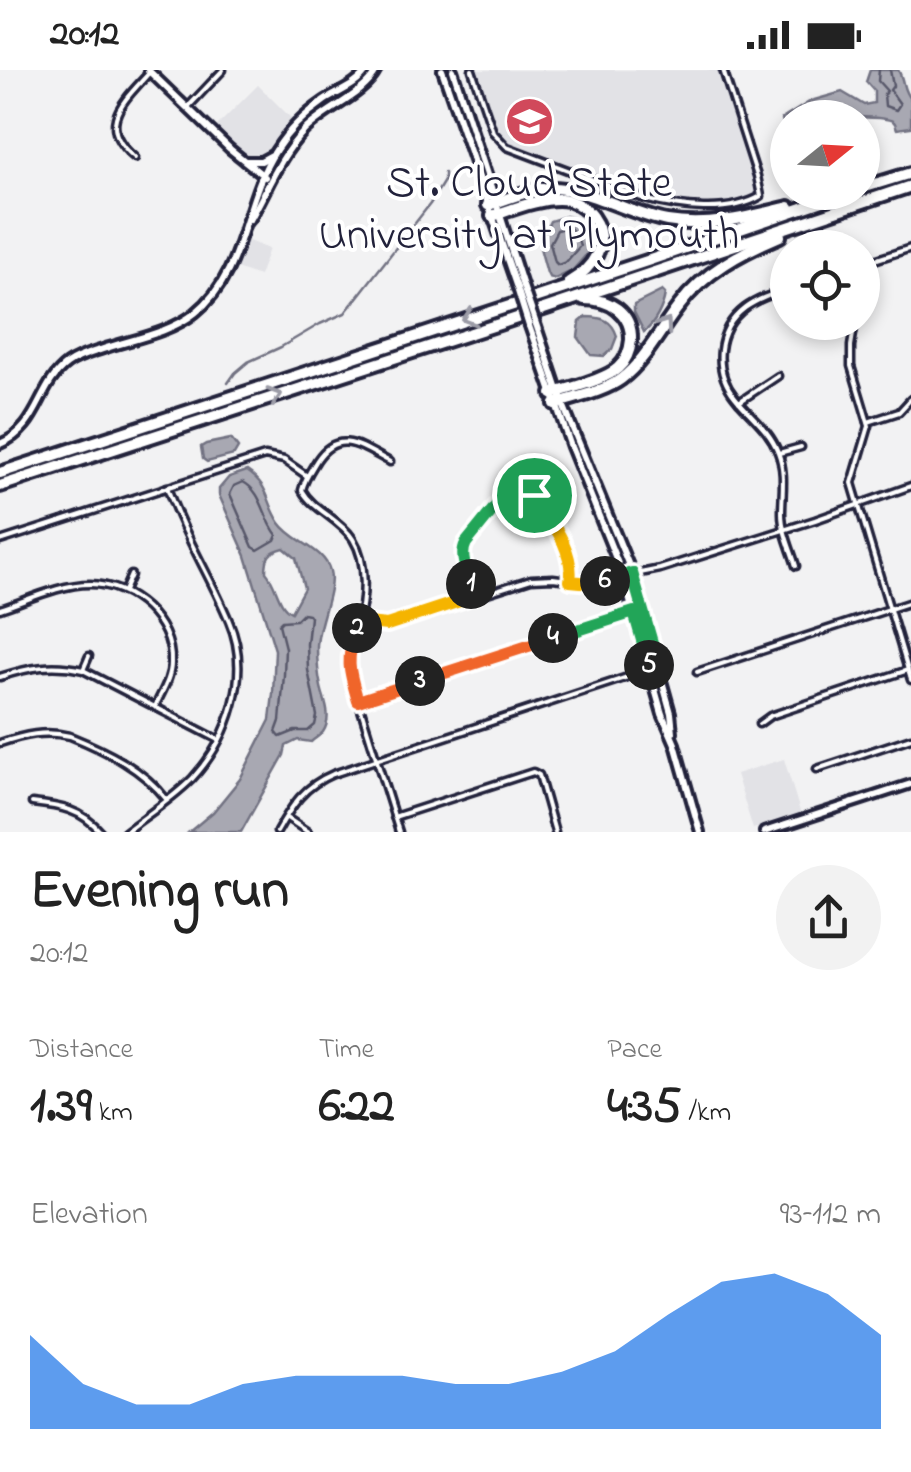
<!DOCTYPE html>
<meta charset="utf-8">
<style>
:root{--surface:#fff;--page:#f2f2f2;--text:#222;--muted:#767676;--accent:#1a73e8}
body{margin:0;font-family:"Indie Flower",sans-serif;background:var(--page);color:var(--text);height:100vh;display:flex;flex-direction:column;font-size:38px;white-space:nowrap}
*{box-sizing:border-box;margin:0}
p{font-size:32px;color:var(--muted)}
.icon{flex:none;width:55px;height:55px;fill:none;stroke:currentColor;stroke-width:2;stroke-linecap:round;stroke-linejoin:round}
.map{position:relative;height:762px;overflow:hidden}
.drawer{display:flex;flex-direction:column;background:var(--surface);flex:1}
.drawer>*{flex:none}
.needle{width:65px;rotate:72deg}
.buttons{position:absolute;left:770px;top:30px;display:grid;gap:20px}
.buttons a{display:grid;place-items:center;width:110px;height:110px;border-radius:50%;background:var(--surface);box-shadow:0 5px 15px #0003;font-size:50px}
.pin{position:absolute;display:grid;place-items:center;width:85px;height:85px;color:#fff;margin:-42px;border:5px solid #fff;border-radius:50%;box-shadow:0 2px 10px #0007}
.km{position:absolute;width:50px;height:50px;margin:-25px;border-radius:50%;background:#222;color:#fff;font-size:28px;line-height:50px;text-align:center}
.round{display:grid;place-items:center;flex:none;width:105px;height:105px;border-radius:52px;background:var(--page)}
.head{display:flex;align-items:center;justify-content:space-between;height:170px;padding:0 30px}
h1{font-size:55px;font-weight:800;line-height:75px}
.figures{display:grid;grid-template-columns:repeat(3,1fr);gap:15px;height:170px;padding:10px 30px}
.figures div{display:grid;align-content:center}
.figures b{font-size:50px;font-weight:800}
.figures small{font-size:28px;font-weight:400}
.figures p{font-size:28px}
.chart{height:280px;padding:20px 30px}
.chart p{display:flex;justify-content:space-between}
.chart svg{width:100%;height:180px;margin-top:10px;fill:var(--accent);opacity:.7}
.status{display:flex;justify-content:space-between;align-items:center;height:70px;padding:0 50px;background:var(--surface);direction:ltr}
.status svg{height:28px;fill:currentColor}
.map>svg:first-child{display:block}
.built{fill:#e2e2e6}
.water{fill:#a8a8b2;stroke:#727282;stroke-width:2.5;fill-rule:evenodd}
.lines{fill:none;stroke-linecap:round;stroke-linejoin:round}
.shore{stroke:#58586b;stroke-width:2.5}
.stream{stroke:#727282;stroke-width:2.5}
.street-casing{stroke:#22223b;stroke-width:11}
.secondary-casing{stroke:#22223b;stroke-width:14}
.highway-casing{stroke:#22223b;stroke-width:18}
.street{stroke:#fff;stroke-width:4}
.secondary{stroke:#fff;stroke-width:6}
.highway{stroke:#fff;stroke-width:10}
.secondary-bridge-casing{stroke:#22223b;stroke-width:14;stroke-linecap:butt}
.secondary-bridge{stroke:#fff;stroke-width:6}
.oneway{stroke:#9c9ca7}
.split-1-casing{stroke:#fff;stroke-width:20}
.split-2-casing{stroke:#fff;stroke-width:20}
.split-3-casing{stroke:#fff;stroke-width:20}
.split-4-casing{stroke:#fff;stroke-width:20}
.split-5-casing{stroke:#fff;stroke-width:20}
.split-6-casing{stroke:#fff;stroke-width:20}
.split-7-casing{stroke:#fff;stroke-width:20}
.split-1{stroke:#22a559;stroke-width:12}
.split-2{stroke:#f5b400;stroke-width:12}
.split-3{stroke:#f0652b;stroke-width:12}
.split-4{stroke:#f0652b;stroke-width:12}
.split-5{stroke:#22a559;stroke-width:12}
.split-6{stroke:#22a559;stroke-width:12}
.split-7{stroke:#f5b400;stroke-width:12}
.labels{text-anchor:middle;stroke-width:8;stroke-linejoin:round;paint-order:stroke}
.poi-label{font-size:45px;fill:#22223b;stroke:#fff}
</style>
<div class="status"><b>20:12</b><svg viewBox="0 0 49 12"><path d="M0 12V9h3v3zM5 12V6h3v6zM10 12V3h3v9zM15 12V0h3v12zM26 1h20v11H26zM47 4h2v5h-2z"/></svg></div>
<div class="map">
<svg width="911" height="762" viewBox="0 0 911 762">
<rect width="100%" height="100%" fill="#f2f2f3"/>
<filter id="ink" filterUnits="userSpaceOnUse"><feTurbulence type="fractalNoise" baseFrequency=".01" numOctaves="2"/><feDisplacementMap in="SourceGraphic" scale="20" xChannelSelector="R" yChannelSelector="G"/><feConvolveMatrix kernelMatrix="1 2 1 2 8 2 1 2 1" color-interpolation-filters="sRGB"/></filter>
<g filter="url(#ink)">
<g class="built">
<polygon points="475,0 719,0 758,122 754,127 722,132 680,132 635,122 512,77 504,71 493,56"/>
<polygon points="258,15 295,52 268,85 254,89 243,86 214,59"/>
<polygon points="246,170 269,179 259,206 236,198"/>
<polygon points="784,689 801,745 753,759 736,704"/>
</g>
<g class="water">
<path d="M870 0H898C905 11 901 19 911 30V57L897 59C896 57 896 54 894 52 887 44 803 48 788 48L787 61 785 60 782 49 811 31 842 22 864 35 874 33V21L866 12Z"/>
<path d="M566 146C582 151 586 162 592 178L572 201 555 209 549 207 547 203 539 174 550 151Z"/>
<path d="M662 221 665 224C663 237 655 254 644 262L634 242V235Z"/>
<path d="M586 247C602 247 612 250 617 266L612 279 604 286 591 285 578 267 580 252Z"/>
<polygon points="231,369 238,378 234,385 207,392 203,389 201,377 206,374"/>
<path d="M247 401C271 417 266 433 280 453 293 472 324 478 330 501 335 521 317 554 317 577 317 590 318 604 321 617 324 631 333 647 323 662 320 666 315 668 311 672L298 670 286 676 284 685 241 762H189L213 742 240 709 270 650 273 624 275 580 246 486 219 425V419L229 407ZM284 478 296 488 304 518 291 542C277 535 277 514 266 502 266 486 269 482 284 478Z"/>
</g>
<g class="lines">
<g class="shore">
<polyline points="879,0 878,11 887,21 884,24 885,36 896,40 900,34 890,20 893,16 890,0"/>
<path d="M566 157C574 159 578 168 580 176L566 192 558 195 555 192 550 173 557 160Z"/>
<path d="M243 412C263 422 263 448 277 465L275 470 258 480 253 477 230 424 234 416Z"/>
<polygon points="303,543 308,544 310,547 307,574 308,600 317,646 315,655 308,661 295,661 280,667 276,662 280,651 284,605 285,578 279,554 282,551 296,550"/>
</g>
<polyline class="stream" points="228,313 235,303 248,292 281,277 320,254 345,243 430,134 444,111 444,103"/>
<defs>
<g id="street">
<path d="M472 0 493 62 507 77 644 129C679 138 729 145 761 126L757 106 723 0"/>
<polyline points="187,38 223,0"/>
<path d="M135 88C95 55 123 32 149 3"/>
<polyline points="862,194 911,178"/>
<path d="M788 219C773 224 757 229 745 238 716 260 713 300 735 327 750 346 769 359 778 382 786 403 782 422 782 443 782 461 791 479 796 496"/>
<polyline points="855,252 851,276 851,296 869,356 852,413 911,610"/>
<polyline points="739,332 778,306"/>
<polyline points="868,352 899,342 911,329"/>
<polyline points="779,383 801,377"/>
<path d="M390 392C363 378 339 357 317 390 311 400 305 408 302 420 313 440 340 449 353 469 368 493 365 529 358 555 353 572 347 584 349 601L399 762"/>
<polyline points="0,471 265,386 284,390 307,406"/>
<polyline points="124,521 131,505"/>
<polyline points="475,526 463,488 463,477 504,425 514,418 520,417 530,421 555,457 570,491 569,511"/>
<path d="M0 539C28 530 60 514 90 514 131 514 173 551 171 593 171 609 161 623 155 637"/>
<polyline points="358,553 387,555 531,509 553,508 591,513 660,499 815,450 911,416"/>
<polyline points="83,600 89,586"/>
<polyline points="697,602 911,532"/>
<path d="M0 607C30 597 53 593 83 600L219 670"/>
<polyline points="358,631 634,542"/>
<polyline points="759,654 770,646 908,600"/>
<path d="M0 673C24 665 45 660 70 666 107 681 143 699 167 730"/>
<polyline points="817,699 911,668"/>
<path d="M32 733C60 736 81 739 101 762"/>
<polyline points="394,747 533,702 539,705 555,762"/>
<polyline points="287,748 308,762"/>
<path d="M125 762C147 745 172 729 192 709 229 669 252 604 229 551 210 505 183 464 167 417"/>
<path d="M277 762C292 735 304 716 333 704L658 597"/>
</g>
<g id="secondary">
<polyline points="148,0 230,79 265,107"/>
<polyline points="442,0 517,218"/>
<polyline points="453,0 523,216"/>
<polyline points="246,91 261,91 272,85"/>
<path d="M250 150C268 119 279 87 304 61 326 38 364 26 377 0"/>
<polyline points="536,254 562,332 632,503 671,643 673,662"/>
<polyline points="529,256 571,377 623,506 662,644 675,674 700,762"/>
<path d="M0 374C40 358 37 316 67 294 78 286 91 283 103 279 133 269 170 263 195 243 246 203 242 131 276 80 288 61 305 44 324 31 339 21 357 16 367 0"/>
<polyline points="764,762 911,714"/>
</g>
<g id="highway">
<polyline points="862,118 911,103"/>
<path d="M488 135C505 130 523 122 540 119 579 112 627 144 667 151 709 158 749 147 789 137"/>
<path d="M492 146C512 139 548 125 568 130 578 133 588 140 593 148 611 174 592 199 569 212"/>
<path d="M552 324C569 318 605 310 618 298 626 291 630 281 631 270 632 242 609 229 584 229"/>
<path d="M555 334C576 327 603 322 621 309 645 291 660 260 679 236 704 202 742 182 780 166"/>
<polyline points="0,403 647,191 849,122"/>
<polyline points="0,416 499,254 911,116"/>
</g>
</defs>
<use href="#street" class="street-casing"/>
<use href="#secondary" class="secondary-casing"/>
<use href="#highway" class="highway-casing"/>
<use href="#street" class="street"/>
<use href="#secondary" class="secondary"/>
<use href="#highway" class="highway"/>
<defs>
<g id="secondary-bridge">
<polyline points="523,216 536,254"/>
<polyline points="517,218 529,256"/>
</g>
</defs>
<use href="#secondary-bridge" class="secondary-bridge-casing"/>
<use href="#secondary-bridge" class="secondary-bridge"/>
</g>
<defs><path id="oneway-chevron" d="M-2-3.5L2.5 0L-2 3.5" fill="none" stroke-width="1.6" stroke-linecap="round" stroke-linejoin="round" transform="scale(2.5)"/></defs>
<g class="oneway">
<use href="#oneway-chevron" transform="translate(469 248) rotate(162)"/>
<use href="#oneway-chevron" transform="translate(665 255) rotate(-55)"/>
<use href="#oneway-chevron" transform="translate(275 326) rotate(-18)"/>
</g>
</g>
<g class="lines" filter="url(#ink)">
<defs>
<path id="split-1" d="M471 514C467 501 459 486 466 473L509 420 525 418 534 425"/>
<polyline id="split-2" points="357,558 358,552 387,555 475,526 471,514"/>
<path id="split-3" d="M357 558C345 589 349 601 358 631L420 611"/>
<polyline id="split-4" points="420,611 553,568"/>
<polyline id="split-5" points="553,568 634,542 649,595"/>
<polyline id="split-6" points="605,511 632,503 659,597 650,600 649,595"/>
<path id="split-7" d="M534 425C550 450 575 480 570 511L591 513 605 511"/>
</defs>
<use href="#split-1" class="split-1-casing"/>
<use href="#split-2" class="split-2-casing"/>
<use href="#split-3" class="split-3-casing"/>
<use href="#split-4" class="split-4-casing"/>
<use href="#split-5" class="split-5-casing"/>
<use href="#split-6" class="split-6-casing"/>
<use href="#split-7" class="split-7-casing"/>
<use href="#split-1" class="split-1"/>
<use href="#split-2" class="split-2"/>
<use href="#split-3" class="split-3"/>
<use href="#split-4" class="split-4"/>
<use href="#split-5" class="split-5"/>
<use href="#split-6" class="split-6"/>
<use href="#split-7" class="split-7"/>
</g>
<defs>
<symbol id="university-disc" viewBox="-11 -11 22 22"><circle r="9.5" fill="#d1495b" stroke="#fff"/><path d="M0-5L7-2L0 1L-7-2ZM-4 1L0 2.5L4 1V4Q0 6-4 4Z" fill="#fff"/></symbol>
</defs>
<g fill-rule="evenodd">
<use href="#university-disc" x="502" y="24" width="55" height="55"/>
</g>
<g class="labels">
<g class="poi-label">
<text x="529" y="126">St. Cloud State<tspan x="529" dy="52">University at Plymouth</tspan></text>
</g>
</g>
</svg>
<div class="buttons">
<a><svg class="needle" viewBox="-14 -14 28 28"><path d="M0-13l5 13h-10z" fill="#e53935"/><path d="M0 13l5-13h-10z" fill="#767676"/></svg></a>
<a><svg class="icon" aria-label="locate" viewBox="0 0 24 24"><circle cx="12" cy="12" r="6"/><path d="M12 2v4M12 18v4M2 12h4M18 12h4"/></svg></a>
</div>
<div class="pin" style="left:534px;top:425px;background:#1e9e55"><svg class="icon" aria-label="arrive" viewBox="0 0 24 24"><path d="M6 21V4h12l-3 4 3 4H6"/></svg></div>
<b class="km" style="left:471px;top:514px">1</b>
<b class="km" style="left:357px;top:558px">2</b>
<b class="km" style="left:420px;top:611px">3</b>
<b class="km" style="left:553px;top:568px">4</b>
<b class="km" style="left:649px;top:595px">5</b>
<b class="km" style="left:605px;top:511px">6</b>
</div>
<section class="drawer">
<div class="head"><div><h1>Evening run</h1><p>20:12</p></div><a class="round"><svg class="icon" aria-label="share" viewBox="0 0 24 24"><path d="M12 15V3M7 8l5-5 5 5M5 13v7h14v-7"/></svg></a></div>
<div class="figures">
<div><p>Distance</p><b>1.39<small> km</small></b></div>
<div><p>Time</p><b>6:22</b></div>
<div><p>Pace</p><b>4:35<small> /km</small></b></div>
</div>
<div class="chart"><p><span>Elevation</span>93–112 m</p>
<svg viewBox="0 0 160 44" preserveAspectRatio="none"><path d="M0 44V21L10 33L20 38L30 38L40 33L50 31L60 31L70 31L80 33L90 33L100 30L110 25L120 16L130 8L140 6L150 11L160 21V44z"/></svg>
</div>
</section>
